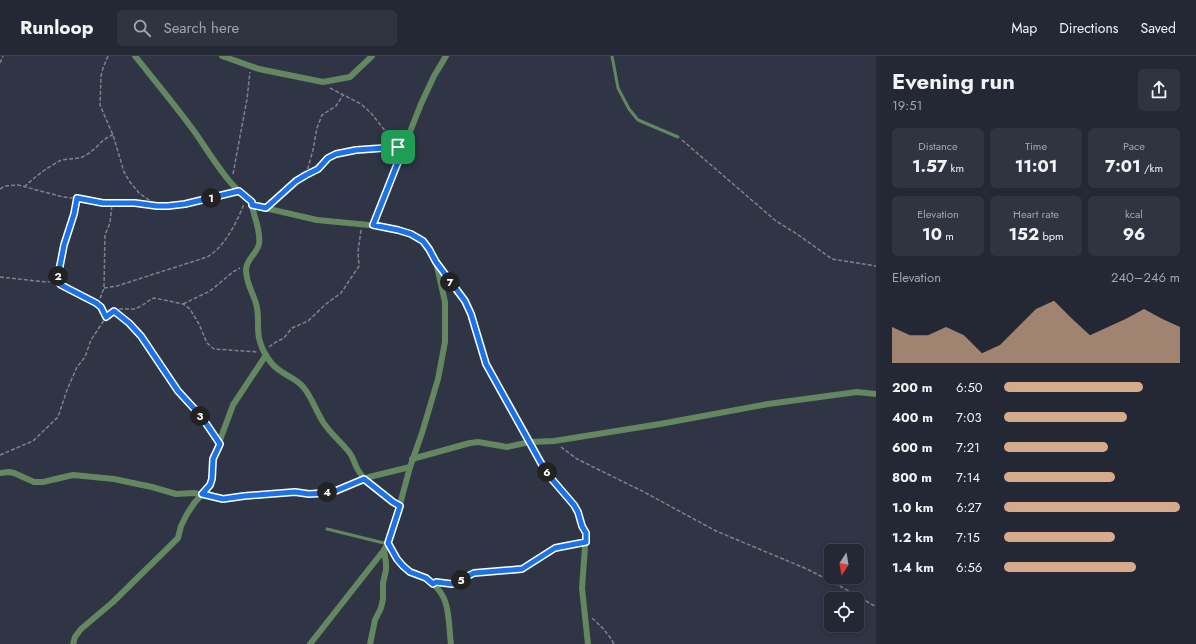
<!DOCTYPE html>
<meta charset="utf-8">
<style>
:root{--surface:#232834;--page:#2f3440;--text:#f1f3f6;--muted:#a3a6ac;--line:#40444f;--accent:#d6ab8b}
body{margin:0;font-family:Jost,sans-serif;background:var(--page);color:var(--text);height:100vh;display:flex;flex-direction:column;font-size:15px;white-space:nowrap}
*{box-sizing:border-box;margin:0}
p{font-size:13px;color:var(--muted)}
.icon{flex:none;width:22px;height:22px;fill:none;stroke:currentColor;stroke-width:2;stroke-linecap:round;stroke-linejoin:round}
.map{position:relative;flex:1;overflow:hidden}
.details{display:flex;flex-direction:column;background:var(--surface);width:320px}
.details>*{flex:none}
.needle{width:26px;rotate:192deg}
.controls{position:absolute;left:824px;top:488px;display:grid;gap:8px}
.controls a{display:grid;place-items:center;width:40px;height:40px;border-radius:6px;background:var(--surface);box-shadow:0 2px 6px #0003,0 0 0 1px var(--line);font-size:20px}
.pin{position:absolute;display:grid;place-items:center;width:34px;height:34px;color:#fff;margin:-17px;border-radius:8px;box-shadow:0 2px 6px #0006}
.km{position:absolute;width:20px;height:20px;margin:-10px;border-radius:50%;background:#222;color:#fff;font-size:11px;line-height:20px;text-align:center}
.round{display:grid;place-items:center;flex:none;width:42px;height:42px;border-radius:6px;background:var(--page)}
.summary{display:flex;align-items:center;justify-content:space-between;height:68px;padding:0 16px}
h1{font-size:22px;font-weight:700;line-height:30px}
.figures{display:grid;grid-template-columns:repeat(3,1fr);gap:6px;height:68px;padding:4px 16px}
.figures div{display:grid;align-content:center;border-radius:6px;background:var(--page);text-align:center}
.figures b{font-size:17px;font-weight:700}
.figures small{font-size:11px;font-weight:400}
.figures p{font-size:11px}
.chart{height:112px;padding:8px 16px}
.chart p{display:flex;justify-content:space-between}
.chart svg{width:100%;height:72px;margin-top:4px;fill:var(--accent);opacity:.7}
ul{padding:0 16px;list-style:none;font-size:13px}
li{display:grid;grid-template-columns:64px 48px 1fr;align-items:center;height:30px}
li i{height:10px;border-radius:5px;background:var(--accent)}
header{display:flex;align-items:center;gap:24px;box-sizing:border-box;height:56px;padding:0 20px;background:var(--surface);border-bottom:1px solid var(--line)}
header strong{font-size:19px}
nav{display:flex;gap:22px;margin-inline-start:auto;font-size:14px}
.search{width:280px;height:36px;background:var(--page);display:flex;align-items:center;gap:10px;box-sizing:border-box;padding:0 14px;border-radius:6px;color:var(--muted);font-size:15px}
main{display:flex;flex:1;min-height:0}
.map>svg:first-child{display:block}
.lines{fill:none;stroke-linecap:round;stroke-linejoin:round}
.path{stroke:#7d8290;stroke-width:1.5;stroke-dasharray:4 2;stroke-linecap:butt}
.service{stroke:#648660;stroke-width:3}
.minor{stroke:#648660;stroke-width:6}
.route-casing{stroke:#fff;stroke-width:8}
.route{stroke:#1a73e8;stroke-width:5}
</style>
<header>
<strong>Runloop</strong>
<div class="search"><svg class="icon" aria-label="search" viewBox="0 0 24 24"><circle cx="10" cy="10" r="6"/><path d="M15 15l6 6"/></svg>Search here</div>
<nav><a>Map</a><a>Directions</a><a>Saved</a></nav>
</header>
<main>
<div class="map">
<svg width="876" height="588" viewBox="0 0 876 588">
<rect width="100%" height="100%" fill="#2f3545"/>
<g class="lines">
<g class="path">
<polyline points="108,0 103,12 101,20 100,49 113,79 124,116 130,126 139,137 156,149"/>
<polyline points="0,7 3,0"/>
<polyline points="330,32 361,48 371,57 397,90"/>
<polyline points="682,84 776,165 797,178 832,203 876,210"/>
<polyline points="233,118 247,43 250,16"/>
<polyline points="306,119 313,94 317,72 322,59 336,50 343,39"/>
<path d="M24 131C33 123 41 116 51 110 55 108 58 105 62 104 70 102 79 104 86 99 96 94 102 82 113 79"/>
<polyline points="0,133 5,130 18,129 63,141 91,144 103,147 135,147 157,150 185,148 231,138"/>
<polyline points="272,147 296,125 306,119 319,113 328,102 336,98 356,94 397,91"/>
<polyline points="0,221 46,226 57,225 61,229 97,247 101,251 106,261"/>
<polyline points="57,225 64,189 74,158 77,142"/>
<path d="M104 232 117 230 207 201C224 192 237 166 244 148"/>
<polyline points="98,248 104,232 105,179 110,167 112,148"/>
<polyline points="183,248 210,235 233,216 240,212"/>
<polyline points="114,255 129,267 141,280 178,335 201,360 215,381"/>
<polyline points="269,291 276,286 284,282 292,272 308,265 326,248 341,237 359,210 358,196 361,174"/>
<polyline points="561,391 577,403 644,436 716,475 807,513 853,537 876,551"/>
<polyline points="0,399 33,385 58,361 67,334 77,311 85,301 91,284 108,258 120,253 135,253 141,250 150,244 154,242 183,248 190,253 199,268 207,287 214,293 258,296"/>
<polyline points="441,527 454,528 474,517 522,513 555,492 580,487"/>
<path d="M592 562C601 570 608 577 614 588"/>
</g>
<g class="service">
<polyline points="612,0 618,32 629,53 638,64 678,81"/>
<polyline points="327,473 388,488"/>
</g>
<g class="minor">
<path d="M135 0C155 25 175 49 194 75 211 99 228 130 252 146V149L317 164 380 170 398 174 411 178 423 185 429 193 436 206 445 246V286L438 323 422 377 410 411 399 452 388 487 384 494 310 588"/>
<polyline points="222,0 259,13 323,26 350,21 372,0"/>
<path d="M252 149C254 162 261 174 259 188 257 198 246 203 246 214 246 229 255 239 257 252 259 261 257 272 259 282 262 295 270 309 282 316 289 321 298 324 304 332 312 342 316 355 323 366 330 377 341 386 349 396 354 402 355 411 360 417 369 431 386 442 400 450"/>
<polyline points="373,169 421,48 434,20 446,0"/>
<polyline points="438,209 465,245 471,259 486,307 541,407 551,421 574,449 578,456 582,470 586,477 582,532 588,588"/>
<polyline points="412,403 470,387 478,386 507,391 530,386 554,385 660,368 768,348 857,336 876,338"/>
<polyline points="0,417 9,416 14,417 34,426 43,426 73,419 114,423 152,431 176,438 194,437 223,443 244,440 295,436 309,438 325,437 333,435 369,421 410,411"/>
<path d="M388 487C393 495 396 504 403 510 408 515 414 516 420 519 430 523 441 534 445 545 450 559 449 574 451 588"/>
<polyline points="73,588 75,581 81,573 113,546 178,482 181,470 187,458 195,446 211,429 212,423 213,403 233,349 266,299"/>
<polyline points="370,588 375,564 381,552 383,543 383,527 386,514 386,507 384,494"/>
</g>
</g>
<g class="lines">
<defs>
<polygon id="route" points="398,91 402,96 373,169 398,174 411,178 423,185 429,193 436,206 465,245 471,258 486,308 541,407 550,421 574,449 578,456 582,470 586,477 586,486 555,492 522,513 474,517 452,528 436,526 433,528 426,522 410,516 403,510 397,503 388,487 400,450 393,446 364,423 333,436 325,437 309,438 295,436 244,440 223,443 202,438 210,429 212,423 213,403 220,388 201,360 178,335 141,280 129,267 114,255 106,261 101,251 96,247 61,229 57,225 64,189 74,158 77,142 103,147 135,147 157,150 168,150 185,148 239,135 252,146 252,149 266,152 296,125 306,119 318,113 328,102 336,98 356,94"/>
</defs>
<use href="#route" class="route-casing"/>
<use href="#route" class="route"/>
</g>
</svg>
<div class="controls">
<a><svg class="needle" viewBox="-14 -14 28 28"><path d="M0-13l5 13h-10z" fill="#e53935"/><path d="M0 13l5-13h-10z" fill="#a3a6ac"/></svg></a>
<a><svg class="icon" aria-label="locate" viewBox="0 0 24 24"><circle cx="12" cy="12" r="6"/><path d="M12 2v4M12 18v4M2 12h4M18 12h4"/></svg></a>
</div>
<div class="pin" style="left:398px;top:91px;background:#1e9e55"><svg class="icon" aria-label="arrive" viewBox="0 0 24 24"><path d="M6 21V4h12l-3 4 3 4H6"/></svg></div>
<b class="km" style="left:211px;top:142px">1</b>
<b class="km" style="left:58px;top:220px">2</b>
<b class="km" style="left:200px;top:360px">3</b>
<b class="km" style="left:327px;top:436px">4</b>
<b class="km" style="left:461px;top:524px">5</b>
<b class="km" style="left:547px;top:416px">6</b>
<b class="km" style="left:450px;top:226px">7</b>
</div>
<section class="details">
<div class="summary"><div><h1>Evening run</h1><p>19:51</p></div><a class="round"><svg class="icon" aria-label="share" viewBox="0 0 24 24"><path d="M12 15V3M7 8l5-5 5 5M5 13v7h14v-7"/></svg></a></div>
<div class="figures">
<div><p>Distance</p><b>1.57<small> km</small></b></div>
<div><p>Time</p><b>11:01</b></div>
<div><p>Pace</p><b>7:01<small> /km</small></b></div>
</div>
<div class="figures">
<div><p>Elevation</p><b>10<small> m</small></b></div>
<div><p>Heart rate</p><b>152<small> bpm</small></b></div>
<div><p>kcal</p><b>96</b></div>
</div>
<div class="chart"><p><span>Elevation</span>240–246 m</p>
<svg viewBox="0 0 160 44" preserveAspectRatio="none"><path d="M0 44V22L10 27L20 27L30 22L40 27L50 38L60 33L70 22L80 11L90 6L100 17L110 27L120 22L130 17L140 11L150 17L160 22V44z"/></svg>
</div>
<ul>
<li><b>200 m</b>6:50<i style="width:79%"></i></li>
<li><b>400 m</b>7:03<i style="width:70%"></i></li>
<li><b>600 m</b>7:21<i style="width:59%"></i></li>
<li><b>800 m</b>7:14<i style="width:63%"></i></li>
<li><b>1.0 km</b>6:27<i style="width:100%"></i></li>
<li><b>1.2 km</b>7:15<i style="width:63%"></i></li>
<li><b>1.4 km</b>6:56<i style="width:75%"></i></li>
</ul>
</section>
</main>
